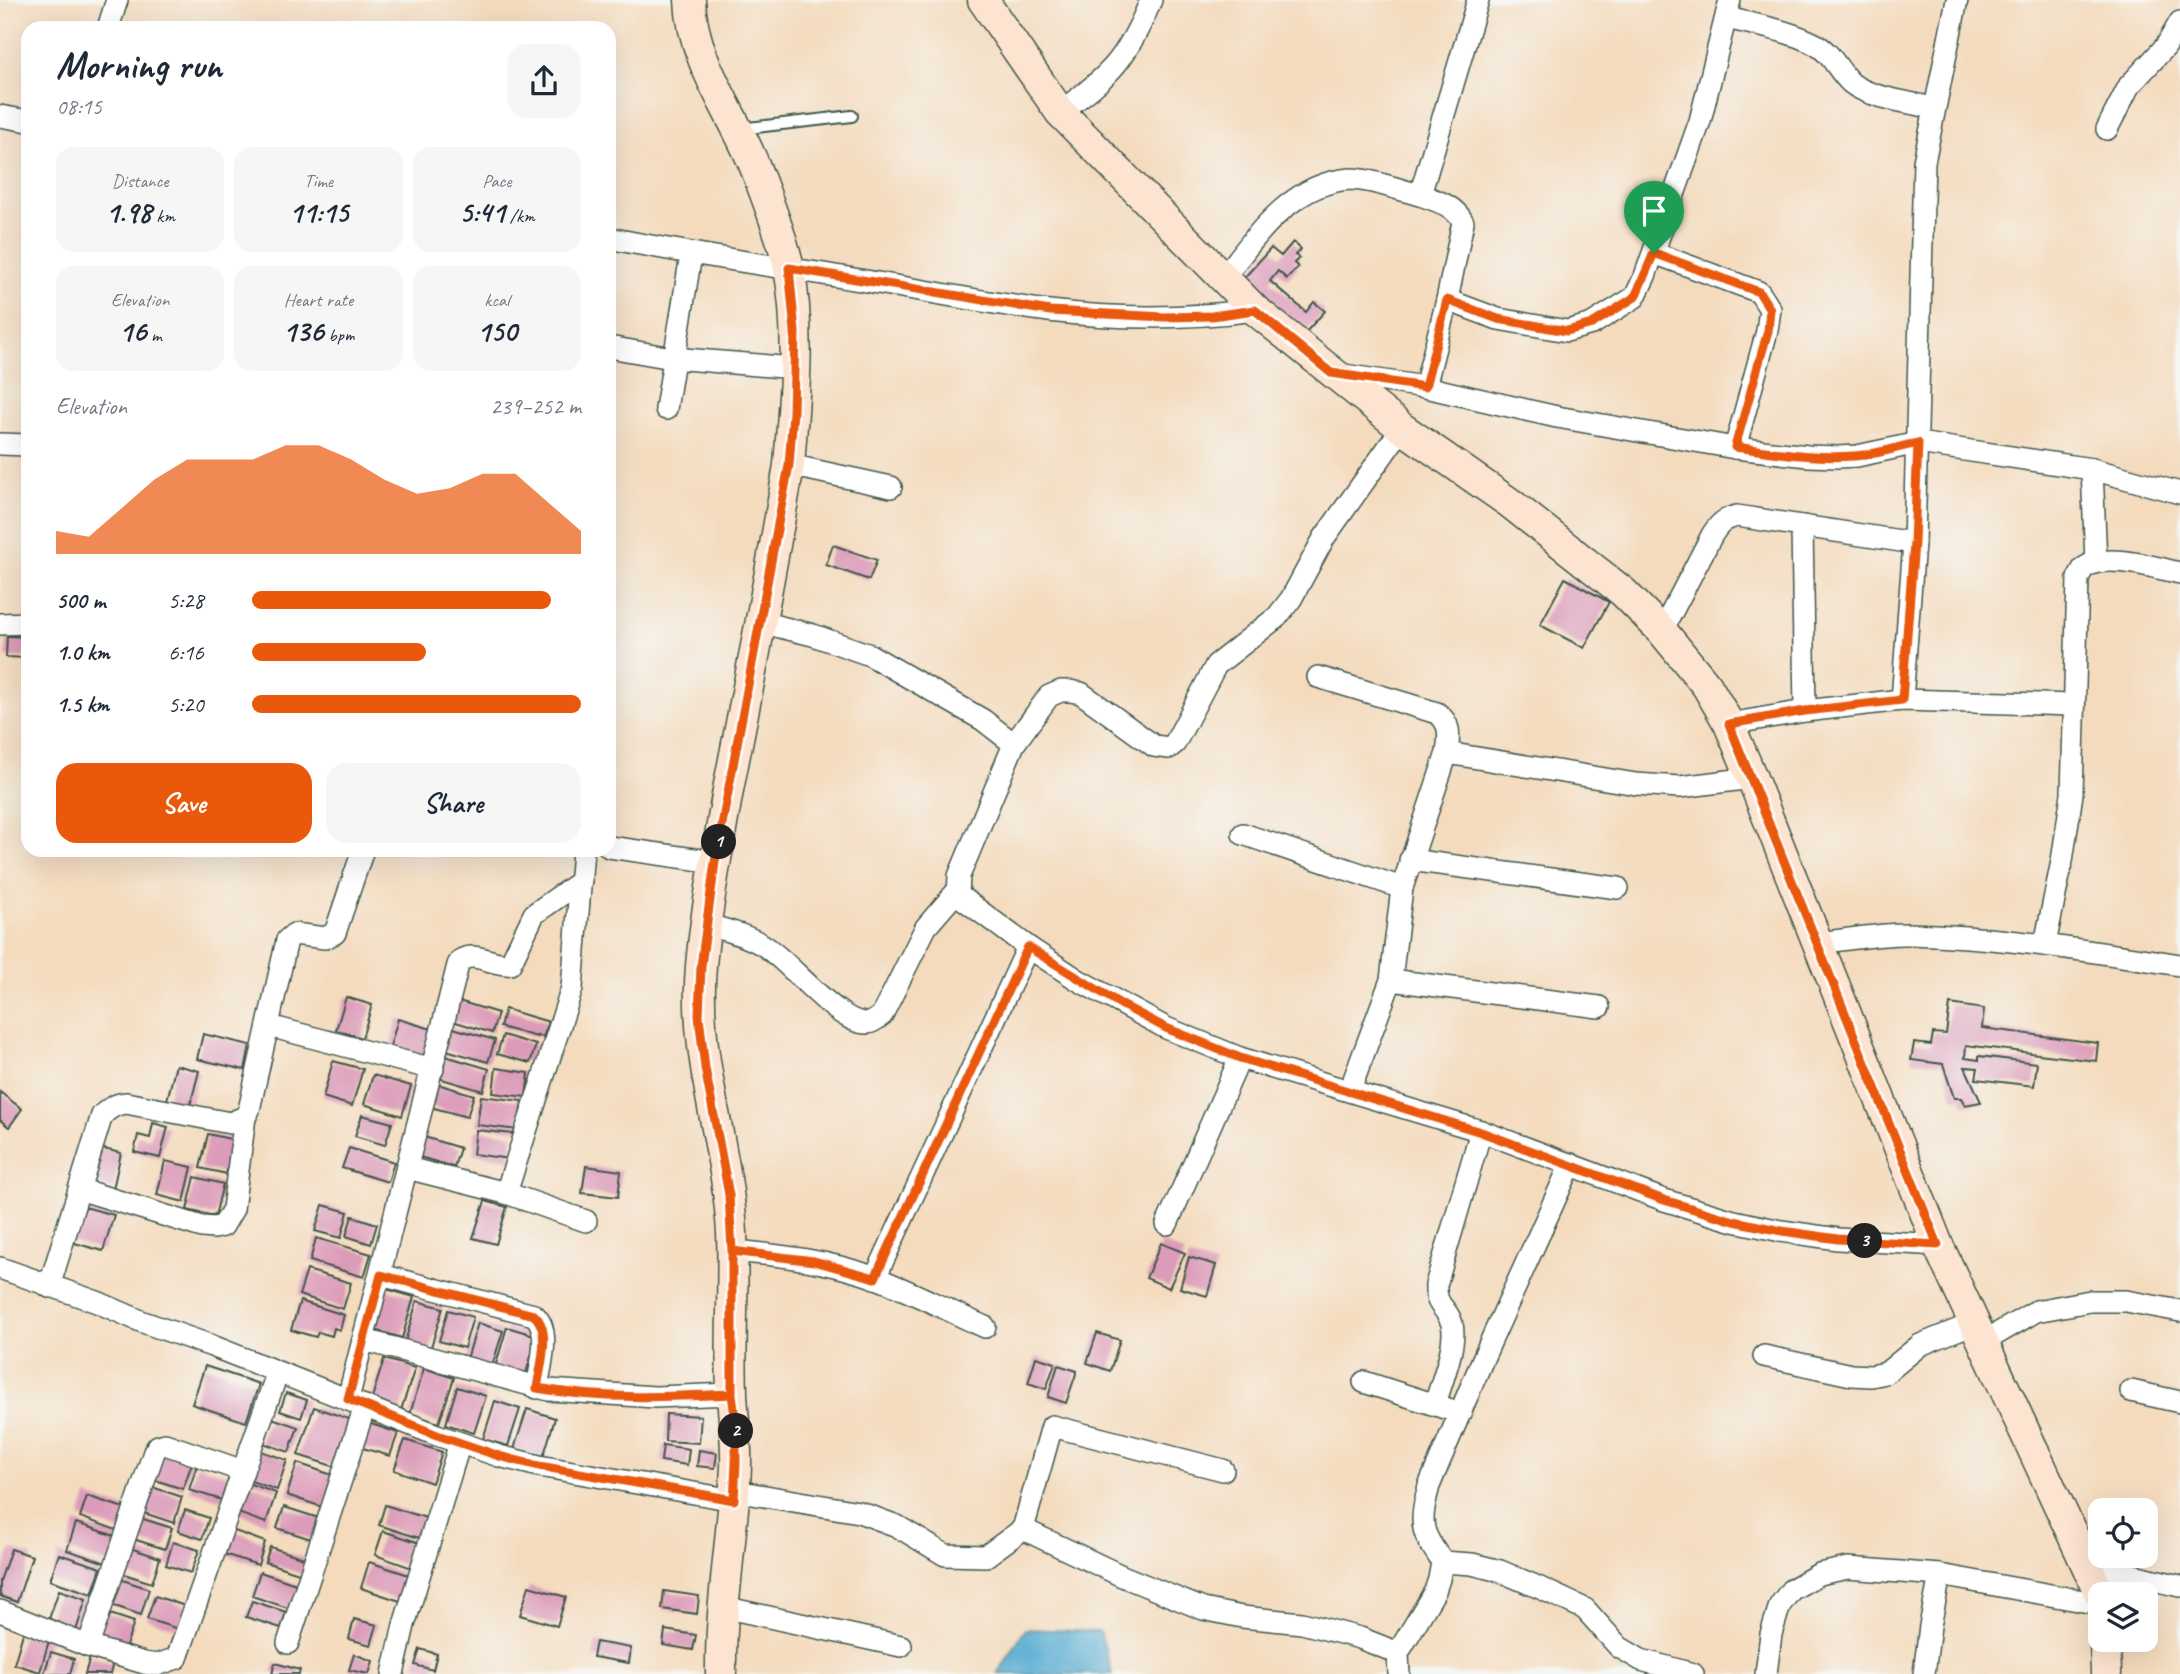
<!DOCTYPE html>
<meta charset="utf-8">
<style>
:root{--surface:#fff;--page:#f6f6f7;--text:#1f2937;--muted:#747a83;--accent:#ea580c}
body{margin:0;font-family:Caveat,sans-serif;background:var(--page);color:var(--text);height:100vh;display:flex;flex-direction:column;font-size:26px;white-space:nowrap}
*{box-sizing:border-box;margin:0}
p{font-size:23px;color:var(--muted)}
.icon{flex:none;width:38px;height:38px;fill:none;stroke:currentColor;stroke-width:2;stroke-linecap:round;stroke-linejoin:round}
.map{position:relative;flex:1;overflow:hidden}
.drawer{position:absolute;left:21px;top:21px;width:595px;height:836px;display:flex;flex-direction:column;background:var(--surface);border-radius:21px;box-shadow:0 7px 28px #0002}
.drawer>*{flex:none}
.fabs{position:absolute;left:2088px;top:1498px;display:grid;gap:14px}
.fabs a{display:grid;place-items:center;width:70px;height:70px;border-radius:14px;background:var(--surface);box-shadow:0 7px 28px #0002;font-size:35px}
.pin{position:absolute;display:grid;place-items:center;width:60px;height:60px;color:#fff;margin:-72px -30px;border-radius:50% 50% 50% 0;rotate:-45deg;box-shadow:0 0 7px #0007}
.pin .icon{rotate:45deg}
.km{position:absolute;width:35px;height:35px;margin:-18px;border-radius:50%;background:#222;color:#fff;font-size:19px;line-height:35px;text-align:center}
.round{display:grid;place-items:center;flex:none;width:74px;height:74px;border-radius:21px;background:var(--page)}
.headline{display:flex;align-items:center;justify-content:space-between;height:119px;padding:0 35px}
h1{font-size:38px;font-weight:800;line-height:52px}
.figures{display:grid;grid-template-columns:repeat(3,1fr);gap:10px;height:119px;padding:7px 35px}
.figures div{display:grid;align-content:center;border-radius:18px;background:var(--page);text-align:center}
.figures b{font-size:30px;font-weight:800}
.figures small{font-size:19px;font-weight:400}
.figures p{font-size:19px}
.chart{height:196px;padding:14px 35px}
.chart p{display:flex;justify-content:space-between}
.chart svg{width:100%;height:126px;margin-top:7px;fill:var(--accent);opacity:.7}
.primary-button{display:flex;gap:14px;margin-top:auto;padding:14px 35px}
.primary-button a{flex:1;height:80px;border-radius:21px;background:var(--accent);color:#fff;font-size:28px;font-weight:800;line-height:80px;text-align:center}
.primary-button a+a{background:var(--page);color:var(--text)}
ul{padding:0 35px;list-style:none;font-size:23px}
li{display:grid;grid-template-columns:112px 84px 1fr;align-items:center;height:52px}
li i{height:18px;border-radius:9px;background:var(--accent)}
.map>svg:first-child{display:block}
.water{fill:#55abd1;stroke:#3a7482;stroke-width:2}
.building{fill:#dc9bb9}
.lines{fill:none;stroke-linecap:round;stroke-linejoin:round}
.lane-casing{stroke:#3f5549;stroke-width:14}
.street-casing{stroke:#3f5549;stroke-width:24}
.secondary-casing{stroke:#3f5549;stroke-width:33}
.lane{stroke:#fff;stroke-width:10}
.street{stroke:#fff;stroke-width:21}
.secondary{stroke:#fde4d1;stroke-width:30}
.route-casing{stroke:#fff;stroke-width:14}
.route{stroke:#ea580c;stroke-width:9}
</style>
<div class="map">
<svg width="2180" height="1674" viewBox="0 0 2180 1674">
<rect width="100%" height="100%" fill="#f6f6f2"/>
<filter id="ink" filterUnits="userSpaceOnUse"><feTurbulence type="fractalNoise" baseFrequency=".0143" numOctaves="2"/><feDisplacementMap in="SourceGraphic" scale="14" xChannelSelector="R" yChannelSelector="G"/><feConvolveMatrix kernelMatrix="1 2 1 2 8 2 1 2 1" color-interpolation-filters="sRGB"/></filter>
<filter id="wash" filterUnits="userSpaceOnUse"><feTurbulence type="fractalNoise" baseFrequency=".00686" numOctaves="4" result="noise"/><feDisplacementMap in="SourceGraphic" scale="28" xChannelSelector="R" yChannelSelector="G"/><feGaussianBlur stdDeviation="1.57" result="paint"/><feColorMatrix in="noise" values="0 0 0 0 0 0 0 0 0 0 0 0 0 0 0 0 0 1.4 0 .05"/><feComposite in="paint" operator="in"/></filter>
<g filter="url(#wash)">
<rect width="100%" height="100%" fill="#f4dbbe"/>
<polygon class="water" points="1025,1629 1100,1632 1112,1674 998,1674"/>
<g id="blocks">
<g class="building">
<polygon points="1293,242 1301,249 1295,255 1299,258 1294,263 1298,267 1287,279 1278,271 1270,281 1306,312 1314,302 1325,311 1305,333 1243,279 1271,248 1281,256"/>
<polygon points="833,545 877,560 869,580 826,565"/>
<polygon points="1565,578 1609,602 1584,648 1540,625"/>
<polygon points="7,636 28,637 28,658 6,657"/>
<polygon points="346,997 372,1005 362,1038 336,1030"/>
<polygon points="452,999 498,1013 492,1033 446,1019"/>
<polygon points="1950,1004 1984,1009 1982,1028 2098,1043 2096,1061 1966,1045 1965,1058 1979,1060 1979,1056 2037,1063 2034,1086 1976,1079 1978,1068 1965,1067 1981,1102 1965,1105 1961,1098 1954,1098 1943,1064 1911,1060 1914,1043 1931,1045 1933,1033 1946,1034"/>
<polygon points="505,1009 549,1022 543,1037 537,1035 537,1037 500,1027"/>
<polygon points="398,1019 435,1030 426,1061 389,1050"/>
<polygon points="446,1026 495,1040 488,1062 439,1048"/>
<polygon points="203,1034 250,1045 245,1070 197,1059"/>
<polygon points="503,1035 536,1045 530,1063 497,1054"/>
<polygon points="442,1055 489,1069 483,1091 435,1077"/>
<polygon points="333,1061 363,1069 352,1106 323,1097"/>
<polygon points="176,1065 199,1071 189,1110 166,1104"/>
<polygon points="496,1068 529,1073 526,1097 493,1093"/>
<polygon points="373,1075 411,1086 402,1116 364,1104"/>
<polygon points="434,1083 474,1095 467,1117 427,1106"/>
<polygon points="0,1092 22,1109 9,1127 0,1120"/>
<polygon points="481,1096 522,1101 518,1130 477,1125"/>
<polygon points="362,1115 392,1123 385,1145 355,1136"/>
<polygon points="153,1123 168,1127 160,1158 134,1152 138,1135 150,1138"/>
<polygon points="476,1130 513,1134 510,1159 473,1154"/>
<polygon points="208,1134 235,1140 227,1174 200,1168"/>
<polygon points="421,1136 460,1148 454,1167 416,1156"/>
<polygon points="99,1148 121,1153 113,1189 90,1184"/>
<polygon points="349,1148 394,1162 388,1182 342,1168"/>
<polygon points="165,1161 192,1167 184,1202 157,1195"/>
<polygon points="586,1166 621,1171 618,1197 582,1193"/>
<polygon points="195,1177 223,1184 215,1216 187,1210"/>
<polygon points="485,1201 507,1207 496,1244 473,1238"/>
<polygon points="323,1205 348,1212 341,1238 315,1231"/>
<polygon points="81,1206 114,1215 103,1251 71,1242"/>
<polygon points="352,1216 377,1224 371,1244 346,1236"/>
<polygon points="316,1238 371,1254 364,1277 310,1261"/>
<polygon points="1161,1243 1185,1253 1169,1288 1146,1278"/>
<polygon points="1189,1257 1216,1265 1207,1296 1180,1288"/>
<polygon points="307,1270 351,1283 343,1309 299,1295"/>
<polygon points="383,1288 414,1297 402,1338 371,1329"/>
<polygon points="300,1301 344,1315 340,1330 334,1328 332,1336 318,1332 316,1337 291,1330"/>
<polygon points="417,1301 443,1308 430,1350 405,1342"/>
<polygon points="448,1310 473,1317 464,1348 439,1341"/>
<polygon points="478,1323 503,1331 491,1369 466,1362"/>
<polygon points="507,1327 537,1336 524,1380 494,1371"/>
<polygon points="1097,1333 1120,1340 1110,1371 1087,1363"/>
<polygon points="1036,1357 1055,1363 1046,1389 1028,1383"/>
<polygon points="384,1359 415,1368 401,1410 371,1401"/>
<polygon points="1058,1365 1077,1371 1066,1403 1048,1397"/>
<polygon points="205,1366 259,1384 246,1422 192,1404"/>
<polygon points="424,1368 454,1378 439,1423 410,1414"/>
<polygon points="457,1387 486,1396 474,1433 446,1424"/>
<polygon points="286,1393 307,1400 301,1418 280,1411"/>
<polygon points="495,1401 520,1409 508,1446 483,1439"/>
<polygon points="314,1407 355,1421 339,1468 298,1455"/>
<polygon points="527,1409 555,1418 543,1458 514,1449"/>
<polygon points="666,1414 701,1416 699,1443 665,1441"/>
<polygon points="269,1417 298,1427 289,1452 260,1442"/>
<polygon points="365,1422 398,1433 390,1456 356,1446"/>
<polygon points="405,1440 442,1452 432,1483 394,1470"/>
<polygon points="663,1445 689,1449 687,1465 661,1461"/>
<polygon points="258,1450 287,1460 277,1490 248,1480"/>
<polygon points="699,1450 717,1453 715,1468 697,1466"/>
<polygon points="160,1453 192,1463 183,1489 152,1479"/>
<polygon points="297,1463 335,1476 325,1508 287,1495"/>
<polygon points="197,1465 230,1476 222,1500 189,1490"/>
<polygon points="245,1482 276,1493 266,1523 235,1512"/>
<polygon points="149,1486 182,1497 174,1523 141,1512"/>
<polygon points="87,1496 130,1510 122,1532 80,1517"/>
<polygon points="385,1505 426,1518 419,1538 379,1525"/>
<polygon points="284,1507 325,1520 317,1541 277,1528"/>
<polygon points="185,1510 209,1518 202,1539 178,1531"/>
<polygon points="140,1518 172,1528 165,1549 133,1539"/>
<polygon points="76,1523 118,1537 109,1564 67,1550"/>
<polygon points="229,1529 265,1542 258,1565 221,1553"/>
<polygon points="383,1531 420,1543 412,1568 375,1555"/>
<polygon points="173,1542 199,1550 191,1573 166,1565"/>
<polygon points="270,1547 307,1559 302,1574 265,1562"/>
<polygon points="130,1548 160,1558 152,1583 121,1573"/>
<polygon points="11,1549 32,1556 17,1602 0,1596 0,1581"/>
<polygon points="59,1554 101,1568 92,1594 50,1580"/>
<polygon points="369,1562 412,1576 403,1602 361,1588"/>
<polygon points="260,1572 299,1585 291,1609 252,1596"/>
<polygon points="117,1578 149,1589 141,1615 109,1604"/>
<polygon points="529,1586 566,1597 557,1626 520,1615"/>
<polygon points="59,1590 86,1599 76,1631 48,1622"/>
<polygon points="664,1591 699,1596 697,1614 662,1609"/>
<polygon points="155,1596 185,1606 178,1629 147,1619"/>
<polygon points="252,1601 286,1612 281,1628 246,1617"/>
<polygon points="104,1612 134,1622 124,1652 94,1642"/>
<polygon points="354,1619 377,1625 371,1645 349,1639"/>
<polygon points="24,1630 50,1637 40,1672 14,1664"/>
<polygon points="665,1630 696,1635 693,1650 663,1645"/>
<polygon points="596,1642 631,1648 629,1663 593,1657"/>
<polygon points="420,1649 437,1654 433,1670 415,1665"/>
<polygon points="51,1652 74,1659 70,1674 44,1674"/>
<polygon points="354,1654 373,1661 369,1674 349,1670"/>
<polygon points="90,1657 113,1663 110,1674 85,1674"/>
<polygon points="275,1663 300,1670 299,1674 272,1674"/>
</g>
</g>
</g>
<g filter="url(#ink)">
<use href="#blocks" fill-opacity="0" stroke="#3f5549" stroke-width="2"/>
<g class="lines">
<defs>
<polyline id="lane" points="739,129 852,116"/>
<g id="street">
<path d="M1727 18C1755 25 1788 30 1815 44 1832 53 1837 70 1851 83 1869 98 1910 102 1933 108"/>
<polyline points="108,28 117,0"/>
<path d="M1060 112C1111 75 1127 59 1151 0"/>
<polyline points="0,116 28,121"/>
<polyline points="2107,129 2129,86 2166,46 2180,22"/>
<path d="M1420 195C1437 201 1454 205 1463 222L1447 300 1425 387"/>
<path d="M609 238C692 255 776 266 860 280 923 290 986 303 1049 311 1117 319 1187 319 1255 310"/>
<polyline points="1654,253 1759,292 1770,309 1767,331 1735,448"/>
<path d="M1223 279C1255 237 1292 182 1351 179 1370 179 1400 190 1420 195L1478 0"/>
<polyline points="1447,300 1498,319 1567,331 1592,324 1635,297 1645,276 1700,121 1730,0"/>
<polyline points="609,347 672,358 795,368"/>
<polyline points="1337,374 1425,387 1557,417 1735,448 1808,456 1838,457 1857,456 1918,443 2092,469 2096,562"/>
<polyline points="666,409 691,255"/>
<polyline points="0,444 28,445"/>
<polyline points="789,465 891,487"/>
<polyline points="2092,469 2180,493"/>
<polyline points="1802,526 1805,711"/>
<polyline points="760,622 813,635 870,655 983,720 1014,744 959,876 958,895 1028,947 1078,980 1166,1028 1240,1058 1481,1131 1664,1200 1734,1221 1781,1231 1838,1239 1938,1245"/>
<polyline points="0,624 28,623"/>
<path d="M1662 631 1712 535C1719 524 1724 519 1737 516L1914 543"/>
<path d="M1318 677 1437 713C1452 724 1449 737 1447 753"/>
<polyline points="1902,700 1914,543 1924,162 1957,0"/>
<polyline points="1729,724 1805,711 1902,700 2073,705"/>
<polyline points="1014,744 1049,696 1061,691 1070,691 1081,693 1154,746 1169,748 1175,743 1216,665 1277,617 1291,599 1324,538 1402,428"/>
<polyline points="1243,834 1402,888"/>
<polyline points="609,847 715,862"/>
<polyline points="1410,860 1618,888"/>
<path d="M707 925C726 930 746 935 763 945 790 961 839 1026 868 1023 874 1022 878 1018 882 1015L926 927 957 891"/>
<path d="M1816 943C1846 940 1877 934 1907 934 1999 936 2089 951 2180 965"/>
<path d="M2045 944 2062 861 2072 794 2078 578C2078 578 2083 569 2083 569 2102 551 2157 568 2180 573"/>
<polyline points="1391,980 1599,1007"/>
<polyline points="269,1026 433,1069"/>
<polyline points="1350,1090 1391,980 1402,888 1447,753 1636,784 1680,787 1752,778"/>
<polyline points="407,1168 506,1193 586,1221"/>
<polyline points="79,1189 202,1227 214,1228 223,1226 233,1209 245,1117"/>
<polyline points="506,1193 572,988 583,850"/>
<polyline points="1167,1224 1240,1058"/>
<path d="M732 1251C781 1255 829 1261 876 1278 913 1292 949 1311 985 1327"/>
<polyline points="0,1268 97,1302 143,1322 212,1346 437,1435 499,1456 539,1466 734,1500"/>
<path d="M381 1275 534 1315C552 1330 540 1367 537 1388"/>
<polyline points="875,1278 1028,947"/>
<path d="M49 1287 102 1115C110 1108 115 1104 126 1103L230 1123 245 1117 249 1110 287 940 294 934 325 938 335 933 363 850"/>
<polyline points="364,1340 549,1390 655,1397 732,1394"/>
<polyline points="1983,1342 2036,1311 2090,1301 2126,1301 2180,1311"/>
<polyline points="1764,1356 1851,1375 1871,1376 1886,1373 1920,1345 1974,1323"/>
<polyline points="1364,1382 1448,1409"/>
<polyline points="2131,1391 2180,1402"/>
<path d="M348 1399 458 965 461 960C477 951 493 966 510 964L534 914 581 881"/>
<path d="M1435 1404C1441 1383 1457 1345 1452 1324 1447 1306 1435 1308 1436 1285L1481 1131"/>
<polyline points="735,1491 859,1512 897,1526 945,1555 986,1556 1023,1529 1052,1426 1223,1470"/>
<polyline points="1023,1529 1122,1576 1203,1609 1242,1617 1302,1623 1360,1638 1398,1653"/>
<polyline points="1442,1562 1472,1564 1500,1571 1540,1588 1585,1609 1619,1647 1641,1660 1693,1674"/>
<polyline points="2087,1564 2180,1586"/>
<polyline points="723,1607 901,1646"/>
<polyline points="0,1611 88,1646 144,1663 157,1665 177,1658 277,1374"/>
<polyline points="288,1643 365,1406"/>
<polyline points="88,1646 154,1452 158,1446 165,1444 243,1471"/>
<polyline points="393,1674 404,1625 460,1443"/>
<path d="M1399 1674 1398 1653 1435 1591 1439 1579 1442 1562C1437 1553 1431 1546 1427 1537 1419 1522 1425 1501 1429 1486L1485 1354 1571 1164"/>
<polyline points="1766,1674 1771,1634 1780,1605 1791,1590 1819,1574 1848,1568 1940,1575 2100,1604"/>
<polyline points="1924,1674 1930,1626 1940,1575"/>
</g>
<g id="secondary">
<path d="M690 0C692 61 733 112 755 167 766 196 783 239 789 268 801 332 794 400 789 465 771 574 749 682 728 790 718 849 706 907 701 966 693 1060 727 1141 732 1233 734 1286 730 1340 732 1393 733 1417 737 1441 736 1466 733 1536 720 1604 721 1674"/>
<polyline points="983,0 1060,112 1255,310 1402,428 1510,503 1623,592 1662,631 1707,686 1729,724 1752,778 1938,1245 2100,1594"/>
<polyline points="2105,1640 2106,1674"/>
</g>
</defs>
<use href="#lane" class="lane-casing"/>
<use href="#street" class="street-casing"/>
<use href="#secondary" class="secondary-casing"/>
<use href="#lane" class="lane"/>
<use href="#street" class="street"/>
<use href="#secondary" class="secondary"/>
</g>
</g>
<g class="lines" filter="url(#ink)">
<defs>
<path id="route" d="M1654 253 1635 297 1592 324 1567 331 1498 319 1447 300 1425 387 1331 373 1255 310 1212 316 1164 317 1050 311 789 268 795 332 793 412 789 465 715 862 701 966 699 1016 705 1068 729 1195 732 1251V1394C667 1397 602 1400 537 1388 540 1367 552 1330 534 1315L381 1275 348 1399 437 1435 499 1456 539 1466 734 1500 736 1464V1425L732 1394V1251L814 1261 875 1278 1028 947 1122 1005 1166 1028 1240 1058 1481 1132 1664 1200 1734 1221 1782 1231 1838 1239 1938 1245 1729 724 1805 711 1902 700 1914 543 1918 443C1897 447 1875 455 1854 456 1814 459 1774 452 1735 447L1768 331 1770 309 1759 292 1654 253"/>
</defs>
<use href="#route" class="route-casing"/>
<use href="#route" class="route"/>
</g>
</svg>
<div class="fabs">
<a><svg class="icon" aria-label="locate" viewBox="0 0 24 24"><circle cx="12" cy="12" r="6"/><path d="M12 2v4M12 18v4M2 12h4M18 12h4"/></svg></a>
<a><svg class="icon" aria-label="layers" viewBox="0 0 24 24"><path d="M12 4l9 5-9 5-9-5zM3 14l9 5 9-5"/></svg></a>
</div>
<div class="pin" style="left:1654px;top:253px;background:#1e9e55"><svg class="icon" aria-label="arrive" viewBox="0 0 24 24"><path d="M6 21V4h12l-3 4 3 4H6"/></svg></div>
<b class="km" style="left:719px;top:842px">1</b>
<b class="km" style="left:736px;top:1431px">2</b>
<b class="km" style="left:1865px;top:1241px">3</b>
<section class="drawer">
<div class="headline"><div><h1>Morning run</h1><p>08:15</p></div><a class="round"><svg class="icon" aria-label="share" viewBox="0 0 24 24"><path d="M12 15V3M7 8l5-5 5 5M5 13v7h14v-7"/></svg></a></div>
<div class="figures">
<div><p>Distance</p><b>1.98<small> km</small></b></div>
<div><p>Time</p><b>11:15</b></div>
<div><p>Pace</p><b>5:41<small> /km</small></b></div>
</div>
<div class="figures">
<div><p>Elevation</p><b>16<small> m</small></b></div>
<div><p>Heart rate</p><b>136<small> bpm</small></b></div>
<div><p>kcal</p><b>150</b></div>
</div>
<div class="chart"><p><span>Elevation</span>239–252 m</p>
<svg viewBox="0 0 160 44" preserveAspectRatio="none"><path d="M0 44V36L10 38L20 28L30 18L40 11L50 11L60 11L70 6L80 6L90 11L100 18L110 23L120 21L130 16L140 16L150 26L160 36V44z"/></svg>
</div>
<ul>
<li><b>500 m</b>5:28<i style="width:91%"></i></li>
<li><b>1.0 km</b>6:16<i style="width:53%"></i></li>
<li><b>1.5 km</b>5:20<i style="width:100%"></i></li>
</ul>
<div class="primary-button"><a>Save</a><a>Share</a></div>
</section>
</div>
